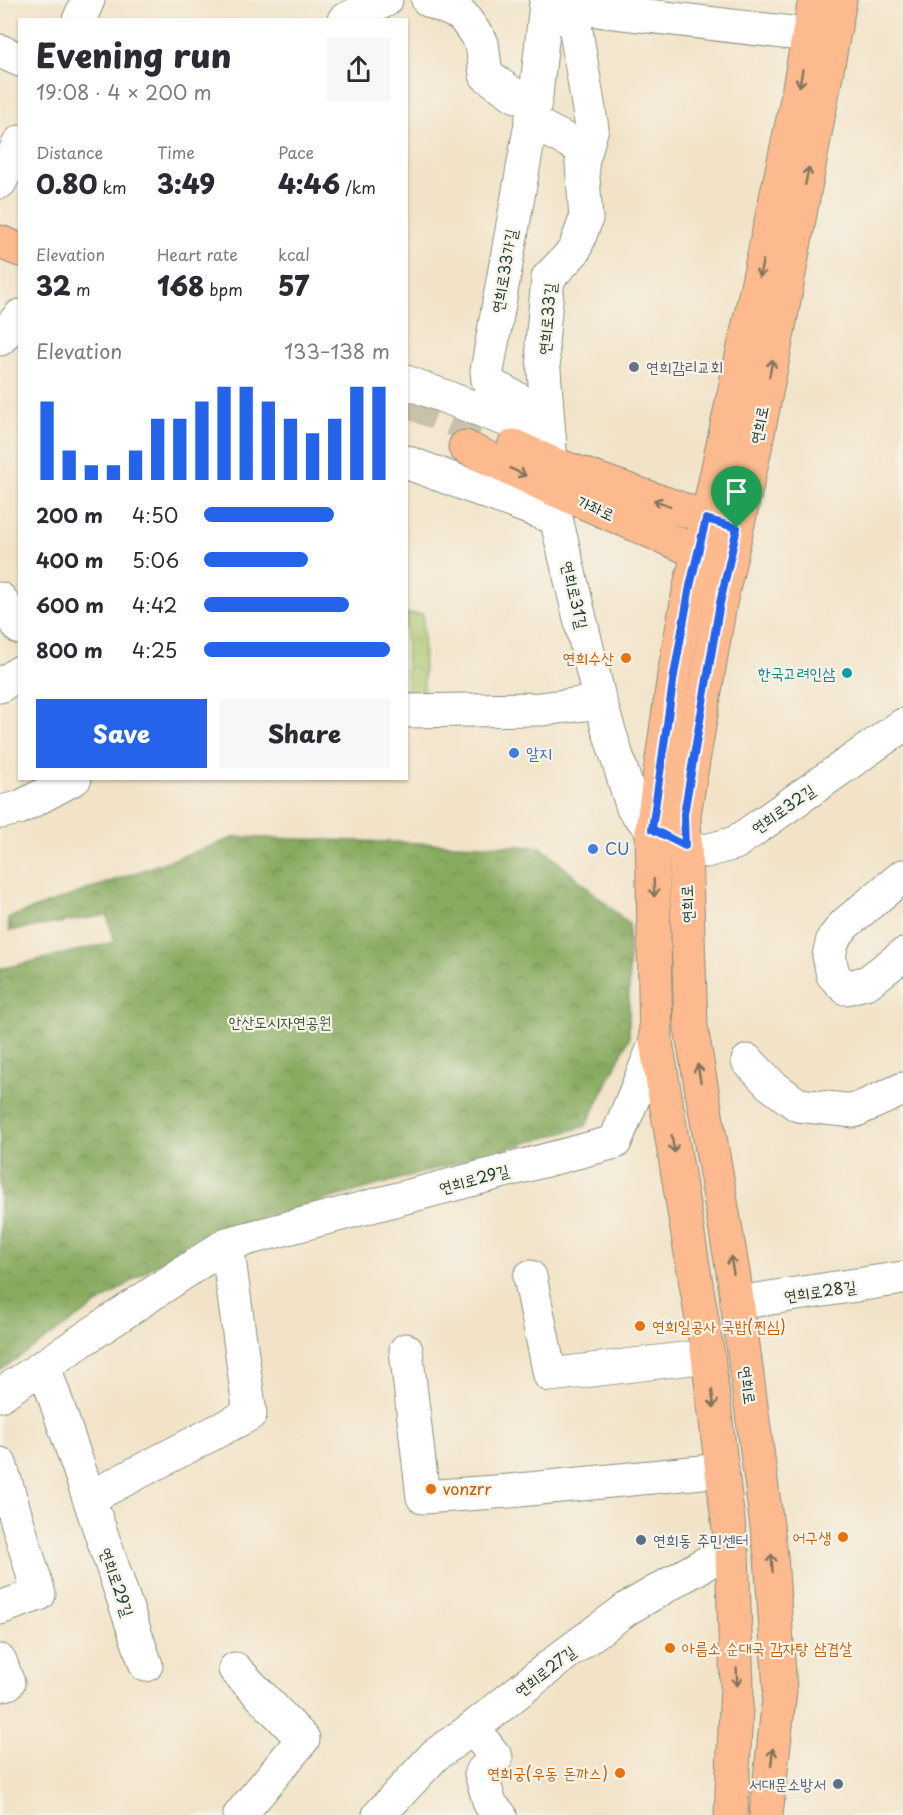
<!DOCTYPE html>
<meta charset="utf-8">
<style>
:root{--surface:#fff;--page:#f7f7f7;--text:#2b2b33;--muted:#7c7c81;--accent:#2563eb}
body{margin:0;font-family:"Playpen Sans","Poor Story",sans-serif;background:var(--page);color:var(--text);height:100vh;display:flex;flex-direction:column;font-size:22px;white-space:nowrap}
*{box-sizing:border-box;margin:0}
p{font-size:20px;color:var(--muted)}
.icon{flex:none;width:33px;height:33px;fill:none;stroke:currentColor;stroke-width:2;stroke-linecap:round;stroke-linejoin:round}
.map{position:relative;flex:1;overflow:hidden}
.sheet{position:absolute;left:18px;top:18px;width:390px;height:762px;display:flex;flex-direction:column;background:var(--surface);border-radius:0px;box-shadow:0 2px 4px #0004}
.sheet>*{flex:none}
.pin{position:absolute;display:grid;place-items:center;width:51px;height:51px;color:#fff;margin:-62px -26px;border-radius:50% 50% 50% 0;rotate:-45deg;box-shadow:0 0 6px #0007}
.pin .icon{rotate:45deg}
.round{display:grid;place-items:center;flex:none;width:63px;height:63px;border-radius:0px;background:var(--page)}
.head{display:flex;align-items:center;justify-content:space-between;height:102px;padding:0 18px}
h1{font-size:33px;font-weight:800;line-height:45px}
.figures{display:grid;grid-template-columns:repeat(3,1fr);gap:9px;height:102px;padding:6px 18px}
.figures div{display:grid;align-content:center}
.figures b{font-size:26px;font-weight:800}
.figures small{font-size:16px;font-weight:400}
.figures p{font-size:16px}
.chart{height:168px;padding:12px 18px}
.chart p{display:flex;justify-content:space-between}
.chart svg{width:100%;height:108px;margin-top:6px;stroke:var(--accent);stroke-width:6}
.primary-button{display:flex;gap:12px;margin-top:auto;padding:12px 18px}
.primary-button a{flex:1;height:69px;border-radius:0px;background:var(--accent);color:#fff;font-size:24px;font-weight:800;line-height:69px;text-align:center}
.primary-button a+a{background:var(--page);color:var(--text)}
ul{padding:0 18px;list-style:none;font-size:20px}
li{display:grid;grid-template-columns:96px 72px 1fr;align-items:center;height:45px}
li i{height:15px;border-radius:8px;background:var(--accent)}
.map>svg:first-child{display:block}
.forest{fill:url(#forest-crowns);stroke:#54744a;stroke-width:1.5}
.park{fill:url(#park-crowns);stroke:#658250;stroke-width:1.5}
.lines{fill:none;stroke-linecap:round;stroke-linejoin:round}
.major-tunnel{stroke:#c8c2aa;stroke-width:33;stroke-dasharray:33 16;stroke-linecap:butt}
.minor-casing{stroke:#88907e;stroke-width:35}
.major-casing{stroke:#88907e;stroke-width:35}
.minor{stroke:#fff;stroke-width:33}
.major{stroke:#fcba8e;stroke-width:33}
.oneway{stroke:#82755c}
.route-casing{stroke:#fff;stroke-width:12}
.route{stroke:#2563eb;stroke-width:8}
.worship-dot{fill:#6b7280;stroke:#f7f3e8;stroke-width:2}
.food-dot{fill:#e8710a;stroke:#f7f3e8;stroke-width:2}
.culture-dot{fill:#0f9aa8;stroke:#f7f3e8;stroke-width:2}
.shop-dot{fill:#3f7fe0;stroke:#f7f3e8;stroke-width:2}
.service-dot{fill:#5c6f8a;stroke:#f7f3e8;stroke-width:2}
.labels{text-anchor:middle;stroke-width:4.5;stroke-linejoin:round;paint-order:stroke}
.street-label{font-size:16px;fill:#1f3d34;stroke:#f7f3e8}
.worship-label{font-size:16px;fill:#5b616d;stroke:#f7f3e8;text-anchor:start}
.food-label{font-size:16px;fill:#c56008;stroke:#f7f3e8;text-anchor:end}
.culture-label{font-size:16px;fill:#0d838f;stroke:#f7f3e8;text-anchor:end}
.shop-label{font-size:16px;fill:#366cbe;stroke:#f7f3e8;text-anchor:start}
.park-label{font-size:16px;fill:#3b583f;stroke:#f7f3e8}
.service-label{font-size:16px;fill:#4e5e75;stroke:#f7f3e8;text-anchor:start}
</style>
<div class="map">
<svg width="903" height="1815" viewBox="0 0 903 1815">
<defs>
<pattern id="forest-crowns" width="20" height="18" patternUnits="userSpaceOnUse" patternTransform="scale(1.5)"><rect width="20" height="18" fill="#88ab60"/><path d="M2 6a3 3 0 1 1 6 0M12 15a3 3 0 1 1 6 0" fill="none" stroke="#6f8c50"/></pattern>
<pattern id="park-crowns" width="20" height="18" patternUnits="userSpaceOnUse" patternTransform="scale(1.5)"><rect width="20" height="18" fill="#abc66d"/><path d="M2 6a3 3 0 1 1 6 0M12 15a3 3 0 1 1 6 0" fill="none" stroke="#8ba25a"/></pattern>
</defs>
<rect width="100%" height="100%" fill="#f7f3e8"/>
<filter id="ink" filterUnits="userSpaceOnUse"><feTurbulence type="fractalNoise" baseFrequency=".0167" numOctaves="2"/><feDisplacementMap in="SourceGraphic" scale="12" xChannelSelector="R" yChannelSelector="G"/><feConvolveMatrix kernelMatrix="1 2 1 2 8 2 1 2 1" color-interpolation-filters="sRGB"/></filter>
<filter id="wash" filterUnits="userSpaceOnUse"><feTurbulence type="fractalNoise" baseFrequency=".008" numOctaves="4" result="noise"/><feDisplacementMap in="SourceGraphic" scale="24" xChannelSelector="R" yChannelSelector="G"/><feGaussianBlur stdDeviation="1.35" result="paint"/><feColorMatrix in="noise" values="0 0 0 0 0 0 0 0 0 0 0 0 0 0 0 0 0 1.4 0 .05"/><feComposite in="paint" operator="in"/></filter>
<g filter="url(#wash)">
<rect width="100%" height="100%" fill="#f2e3c8"/>
<polygon class="forest" points="236,837 541,847 629,924 629,1038 586,1126 198,1236 0,1370 0,969 114,942 107,915 9,931 8,918"/>
<polygon class="park" points="406,614 423,614 424,701 407,701"/>
</g>
<g filter="url(#ink)">
<g class="lines">
<polyline class="major-tunnel" points="406,401 481,431"/>
<defs>
<g id="minor">
<polyline points="428,0 462,15 482,43 486,75 516,96 536,95"/>
<polyline points="546,4 575,25 592,128 582,163 586,219 574,251 548,278 542,343 551,463"/>
<polyline points="546,4 536,95 487,371 488,380 493,386 546,414"/>
<polyline points="547,4 809,35"/>
<polyline points="79,20 88,0"/>
<polyline points="344,20 386,0"/>
<polyline points="0,51 20,60"/>
<polyline points="531,122 586,150"/>
<polyline points="0,182 20,142"/>
<polyline points="0,339 20,316"/>
<polyline points="406,382 549,436"/>
<polyline points="406,462 556,518"/>
<polyline points="553,489 556,518 600,702 633,808 652,829 685,846 706,851 735,843 903,725"/>
<polyline points="0,599 20,628"/>
<polyline points="0,686 20,672"/>
<polyline points="406,711 541,709 600,702"/>
<polyline points="0,812 19,808 75,778"/>
<polyline points="903,876 845,924 833,939 829,956 833,975 846,988 868,982 903,955"/>
<polyline points="748,1061 771,1085 798,1105 854,1111 903,1089"/>
<polyline points="530,1277 550,1375 708,1356"/>
<polyline points="737,1303 903,1278"/>
<polyline points="406,1350 423,1497 509,1491 722,1470"/>
<polyline points="44,1366 146,1665"/>
<polyline points="0,1395 227,1244 615,1142 656,1042"/>
<polyline points="0,1464 39,1594 0,1608"/>
<polyline points="89,1498 250,1414 227,1244"/>
<polyline points="0,1661 8,1683 0,1685"/>
<polyline points="235,1669 303,1739 240,1815"/>
<polyline points="473,1728 496,1758 481,1773 490,1804 500,1815"/>
<polyline points="379,1815 435,1755 473,1728 563,1656 628,1608 713,1559 732,1554"/>
</g>
<g id="major">
<polyline points="0,242 20,250"/>
<polyline points="514,446 551,463 727,525"/>
<polyline points="465,447 553,489 718,561"/>
<polyline points="731,1815 737,1686 732,1554 708,1356 656,1042 652,829 674,675 690,586 707,519 795,110 815,0"/>
<polyline points="766,1815 780,1690 771,1556 734,1278 691,1027 684,814 720,603 754,453 778,332 840,0"/>
</g>
</defs>
<use href="#minor" class="minor-casing"/>
<use href="#major" class="major-casing"/>
<use href="#minor" class="minor"/>
<use href="#major" class="major"/>
</g>
<defs><path id="oneway-shaft" d="M-6 0H5M1.5-3L5.5 0L1.5 3" fill="none" stroke-width="1.6" stroke-linecap="round" stroke-linejoin="round" transform="scale(1.5)"/></defs>
<g class="oneway">
<use href="#oneway-shaft" transform="translate(801 78) rotate(100)"/>
<use href="#oneway-shaft" transform="translate(807 176) rotate(-79)"/>
<use href="#oneway-shaft" transform="translate(761 269) rotate(102)"/>
<use href="#oneway-shaft" transform="translate(771 368) rotate(-79)"/>
<use href="#oneway-shaft" transform="translate(518 472) rotate(25)"/>
<use href="#oneway-shaft" transform="translate(662 503) rotate(-160)"/>
<use href="#oneway-shaft" transform="translate(654 888) rotate(88)"/>
<use href="#oneway-shaft" transform="translate(699 1073) rotate(-100)"/>
<use href="#oneway-shaft" transform="translate(673 1144) rotate(81)"/>
<use href="#oneway-shaft" transform="translate(732 1265) rotate(-100)"/>
<use href="#oneway-shaft" transform="translate(713 1399) rotate(83)"/>
<use href="#oneway-shaft" transform="translate(772 1563) rotate(-94)"/>
<use href="#oneway-shaft" transform="translate(737 1677) rotate(88)"/>
<use href="#oneway-shaft" transform="translate(772 1757) rotate(-84)"/>
</g>
</g>
<g class="lines" filter="url(#ink)">
<defs>
<polygon id="route" points="706,519 737,528 720,603 684,814 685,846 652,829 674,675 690,586"/>
</defs>
<use href="#route" class="route-casing"/>
<use href="#route" class="route"/>
</g>
<circle class="worship-dot" cx="634" cy="367" r="6"/>
<g class="food-dot">
<circle cx="626" cy="658" r="6"/>
<circle cx="640" cy="1326" r="6"/>
<circle cx="431" cy="1489" r="6"/>
<circle cx="843" cy="1537" r="6"/>
<circle cx="670" cy="1648" r="6"/>
<circle cx="620" cy="1773" r="6"/>
</g>
<circle class="culture-dot" cx="847" cy="673" r="6"/>
<g class="shop-dot">
<circle cx="514" cy="753" r="6"/>
<circle cx="593" cy="849" r="6"/>
</g>
<g class="service-dot">
<circle cx="641" cy="1540" r="6"/>
<circle cx="838" cy="1784" r="6"/>
</g>
<g class="labels">
<g class="street-label">
<text transform="translate(504 271) rotate(-80)" y="6">연희로33가길</text>
<text transform="translate(547 319) rotate(-85)" y="6">연희로33길</text>
<text transform="translate(759 425) rotate(-79)" y="6">연희로</text>
<text transform="translate(596 508) rotate(24)" y="6">가좌로</text>
<text transform="translate(575 595) rotate(77)" y="6">연희로31길</text>
<text transform="translate(783 809) rotate(-35)" y="6">연희로32길</text>
<text transform="translate(687 904) rotate(-92)" y="6">연희로</text>
<text transform="translate(474 1179) rotate(-15)" y="6">연희로29길</text>
<text transform="translate(820 1291) rotate(-8)" y="6">연희로28길</text>
<text transform="translate(748 1385) rotate(82)" y="6">연희로</text>
<text transform="translate(117 1582) rotate(71)" y="6">연희로29길</text>
<text transform="translate(545 1671) rotate(-38)" y="6">연희로27길</text>
</g>
<g class="worship-label">
<text x="646" y="373">연희감리교회</text>
</g>
<g class="food-label">
<text x="614" y="664">연희수산</text>
<text x="652" y="1332" text-anchor="start">연희일공사 국밥(찐심)</text>
<text x="443" y="1495" text-anchor="start">vonzrr</text>
<text x="831" y="1543">어구생</text>
<text x="682" y="1654" text-anchor="start">아름소 순대국 감자탕 삼겹살</text>
<text x="608" y="1779">연희궁(우동 돈까스)</text>
</g>
<g class="culture-label">
<text x="835" y="679">한국고려인삼</text>
</g>
<g class="shop-label">
<text x="526" y="759">알지</text>
<text x="605" y="855">CU</text>
</g>
<g class="park-label">
<text x="280" y="1028">안산도시자연공원</text>
</g>
<g class="service-label">
<text x="653" y="1546">연희동 주민센터</text>
<text x="826" y="1790" text-anchor="end">서대문소방서</text>
</g>
</g>
</svg>
<div class="pin" style="left:737px;top:528px;background:#1e9e55"><svg class="icon" aria-label="arrive" viewBox="0 0 24 24"><path d="M6 21V4h12l-3 4 3 4H6"/></svg></div>
<section class="sheet">
<div class="head"><div><h1>Evening run</h1><p>19:08 · 4 × 200 m</p></div><a class="round"><svg class="icon" aria-label="share" viewBox="0 0 24 24"><path d="M12 15V3M7 8l5-5 5 5M5 13v7h14v-7"/></svg></a></div>
<div class="figures">
<div><p>Distance</p><b>0.80<small> km</small></b></div>
<div><p>Time</p><b>3:49</b></div>
<div><p>Pace</p><b>4:46<small> /km</small></b></div>
</div>
<div class="figures">
<div><p>Elevation</p><b>32<small> m</small></b></div>
<div><p>Heart rate</p><b>168<small> bpm</small></b></div>
<div><p>kcal</p><b>57</b></div>
</div>
<div class="chart"><p><span>Elevation</span>133–138 m</p>
<svg viewBox="0 0 160 44" preserveAspectRatio="none"><path d="M5 44V12M15 44V32M25 44V38M35 44V38M45 44V32M55 44V19M65 44V19M75 44V12M85 44V6M95 44V6M105 44V12M115 44V19M125 44V25M135 44V19M145 44V6M155 44V6"/></svg>
</div>
<ul>
<li><b>200 m</b>4:50<i style="width:70%"></i></li>
<li><b>400 m</b>5:06<i style="width:56%"></i></li>
<li><b>600 m</b>4:42<i style="width:78%"></i></li>
<li><b>800 m</b>4:25<i style="width:100%"></i></li>
</ul>
<div class="primary-button"><a>Save</a><a>Share</a></div>
</section>
</div>
